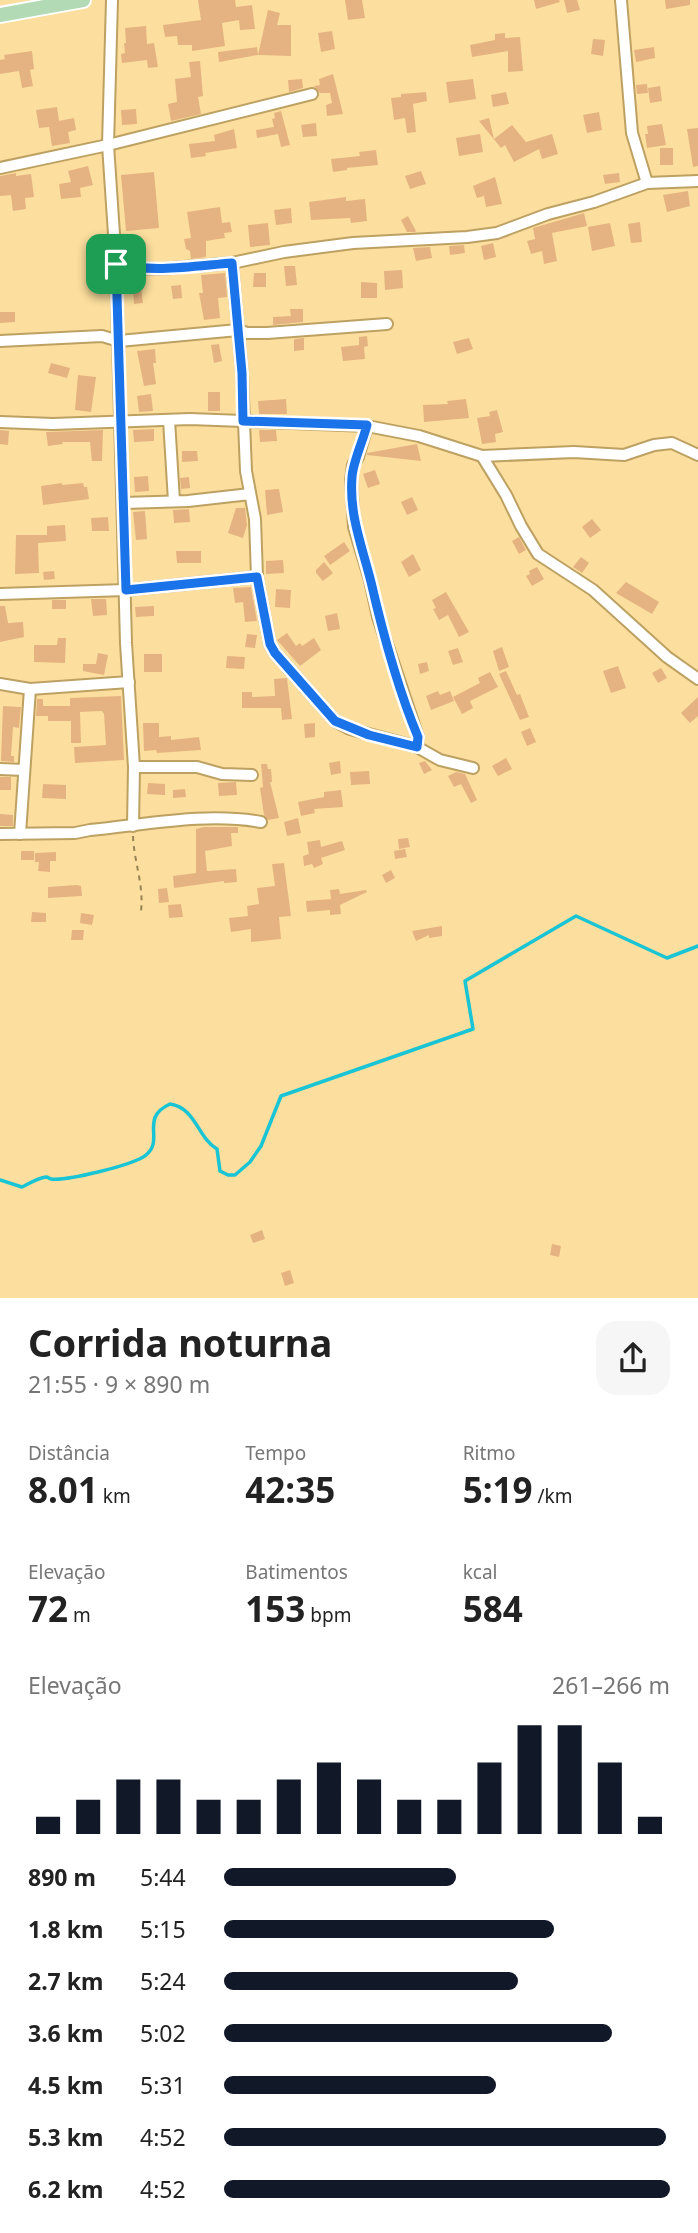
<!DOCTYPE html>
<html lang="pt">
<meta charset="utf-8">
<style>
:root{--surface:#fff;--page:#f6f6f6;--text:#222;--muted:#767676;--accent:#111827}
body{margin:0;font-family:"Noto Sans",sans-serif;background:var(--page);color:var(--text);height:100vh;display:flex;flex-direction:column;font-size:26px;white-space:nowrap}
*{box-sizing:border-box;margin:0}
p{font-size:23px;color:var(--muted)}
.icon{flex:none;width:38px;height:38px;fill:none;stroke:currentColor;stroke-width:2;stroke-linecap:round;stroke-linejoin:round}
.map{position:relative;height:1298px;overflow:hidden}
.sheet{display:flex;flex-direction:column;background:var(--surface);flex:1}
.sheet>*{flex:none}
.pin{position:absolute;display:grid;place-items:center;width:60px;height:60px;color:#fff;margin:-30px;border-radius:14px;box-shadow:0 4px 10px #0006}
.round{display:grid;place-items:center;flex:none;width:74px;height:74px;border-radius:21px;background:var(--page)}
.overview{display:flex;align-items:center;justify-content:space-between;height:119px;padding:0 28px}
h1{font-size:38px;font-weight:700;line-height:52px}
.stats{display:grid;grid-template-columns:repeat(3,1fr);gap:10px;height:119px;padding:7px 28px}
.stats div{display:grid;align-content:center}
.stats b{font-size:35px;font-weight:700}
.stats small{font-size:19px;font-weight:400}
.stats p{font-size:19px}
.chart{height:196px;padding:14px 28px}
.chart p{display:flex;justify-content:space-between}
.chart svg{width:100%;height:126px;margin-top:7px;stroke:var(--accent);stroke-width:6}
ul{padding:0 28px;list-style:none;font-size:23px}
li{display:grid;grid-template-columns:112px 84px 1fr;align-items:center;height:52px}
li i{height:18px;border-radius:9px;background:var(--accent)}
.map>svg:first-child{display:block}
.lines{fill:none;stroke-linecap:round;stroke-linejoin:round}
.stream{stroke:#19c4d5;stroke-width:3.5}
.building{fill:#e5b381}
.minor-casing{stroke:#bda162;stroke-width:14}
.major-casing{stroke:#fff;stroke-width:18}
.path{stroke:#978356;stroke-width:2;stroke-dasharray:5 5;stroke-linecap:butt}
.minor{stroke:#fff;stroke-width:10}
.major{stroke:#b2dab5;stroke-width:14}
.route-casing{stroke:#fff;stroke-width:14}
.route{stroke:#1a73e8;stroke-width:9}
</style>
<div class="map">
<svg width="698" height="1299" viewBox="0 0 698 1299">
<rect width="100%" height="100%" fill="#fcdf9e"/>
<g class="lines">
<path class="stream" d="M0 1180 22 1187C30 1183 38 1178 46 1177 48 1177 50 1179 51 1179 67 1181 134 1165 146 1155 165 1140 139 1118 170 1104 196 1108 197 1137 217 1149L220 1171 228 1175H235L250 1162 261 1146 281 1096 473 1029 465 981 576 916 667 958 698 946"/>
</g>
<g class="building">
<polygon points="198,0 235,0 236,7 252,5 255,29 240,30 239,20 222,23 225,46 192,51 192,45 178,45 177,36 165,37 163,25 201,20"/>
<polygon points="345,0 362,0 365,18 348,20"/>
<polygon points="534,0 559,0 560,2 536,9"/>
<polygon points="564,0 577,0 580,10 567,13"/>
<polygon points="665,0 690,0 690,5 666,9"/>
<polygon points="268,10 280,13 277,25 291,25 291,56 258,55"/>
<polygon points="146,26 147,44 154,43 158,67 148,68 147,60 122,63 121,54 125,53 124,43 126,43 125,28"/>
<polygon points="332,31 335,49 321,52 318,33"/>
<polygon points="505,33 505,38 520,37 523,71 508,72 508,51 472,57 470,45 495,40 495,34"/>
<polygon points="593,39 605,40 603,56 591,54"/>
<polygon points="257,47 258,55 219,62 218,52"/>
<polygon points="654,47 655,58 636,62 634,50"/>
<polygon points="32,51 34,69 30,70 33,86 22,88 19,71 0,74 0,60 5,59 4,55"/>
<polygon points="200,61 203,96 198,97 201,114 171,121 168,104 177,102 175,79 191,77 189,62"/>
<polygon points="333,74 343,114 327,116 326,105 332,103 330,93 320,93 314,86 320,85 319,79"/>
<polygon points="302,79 303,88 289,92 288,80"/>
<polygon points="473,79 476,99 449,103 446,82"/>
<polygon points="647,84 648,93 637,94 636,85"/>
<polygon points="660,86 662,101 650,103 648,88"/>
<polygon points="426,92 427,101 413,104 416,132 407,133 405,118 394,120 391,98 401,97 401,94"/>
<polygon points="506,92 509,104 493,107 491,95"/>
<polygon points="57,107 59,121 74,118 76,130 68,132 70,143 52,146 49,127 39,128 36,110"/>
<polygon points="136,109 137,124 122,125 121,110"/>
<polygon points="281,111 290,145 281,147 278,134 257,138 256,130 274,127 272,119 275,118 274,113"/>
<polygon points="599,112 602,130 587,133 583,115"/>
<polygon points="489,118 494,139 512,125 526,142 552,134 558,154 542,159 539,149 514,162 505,145 501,148 479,121"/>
<polygon points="316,123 317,136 303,137 301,125"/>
<polygon points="662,124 666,145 647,148 645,134 648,134 647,126"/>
<polygon points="698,128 698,166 693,167 687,129"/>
<polygon points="234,129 237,148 205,153 206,156 191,158 189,144 215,141 214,135"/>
<polygon points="480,134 483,152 459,156 456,138"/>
<rect x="660" y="148" width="13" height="17"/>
<polygon points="376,150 378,165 347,168 347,170 333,172 331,159 360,156 359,152"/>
<polygon points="88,166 93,185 80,188 81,197 61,199 59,184 71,182 68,171"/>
<polygon points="421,171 426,184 410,189 405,176"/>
<polygon points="154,172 159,228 126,231 121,175"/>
<polygon points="16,173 16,176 31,174 34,197 25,198 26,209 13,211 11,195 0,196 0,176"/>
<polygon points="619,173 620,182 605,184 603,175"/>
<polygon points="495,177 502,204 486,207 484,196 477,198 473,186"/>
<polygon points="688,191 690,206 667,212 663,195"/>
<polygon points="346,197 346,201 365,199 367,221 351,223 350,218 311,220 309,202"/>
<polygon points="220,207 222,223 230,222 232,232 224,233 225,238 206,241 206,257 191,259 190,251 186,249 184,239 191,238 187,212"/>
<polygon points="291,208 292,223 276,225 274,210"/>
<polygon points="584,213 587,226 552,233 557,261 544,264 542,251 531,254 527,241 535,239 533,228"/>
<polygon points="408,216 416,231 415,232 407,232 401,220"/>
<polygon points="640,222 642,242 631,243 628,224"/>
<polygon points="268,223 270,245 250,247 248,225"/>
<polygon points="610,223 615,246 592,251 588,227"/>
<polygon points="493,243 496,257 484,260 481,246"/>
<polygon points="464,245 465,253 450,255 449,246"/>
<polygon points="430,247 432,258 416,261 413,248"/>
<polygon points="284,266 295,266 297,285 286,286"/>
<polygon points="402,270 403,288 385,290 384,271"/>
<polygon points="225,273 227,297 218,298 220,318 204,320 199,293 203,293 201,275"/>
<polygon points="254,273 266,273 266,287 253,287"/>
<polygon points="361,282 377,283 377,298 361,298"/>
<polygon points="181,285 182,298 173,299 171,286"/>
<polygon points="141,288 143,303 134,304 133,289"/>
<polygon points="290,309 303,309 303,322 273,325 273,317 291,316"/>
<polygon points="0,312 15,312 15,322 0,323"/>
<polygon points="367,336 368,346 364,347 365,359 343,361 341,347 359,345 359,337"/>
<polygon points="304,338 304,350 294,351 294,339"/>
<polygon points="469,338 473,349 457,354 453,342"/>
<polygon points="219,344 222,361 214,363 211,345"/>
<polygon points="155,349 156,363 153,363 156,384 144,386 137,351"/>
<polygon points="51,363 70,368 67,378 48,373"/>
<polygon points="78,375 96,377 91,412 75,410"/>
<rect x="208" y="392" width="12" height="19"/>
<polygon points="151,394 153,411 139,412 137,396"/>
<polygon points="286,399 287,414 259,414 258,401"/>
<polygon points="466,399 469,418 424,422 423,405 448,404 447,401"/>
<polygon points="497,410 503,432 495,434 496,442 482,444 477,418 490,416 489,412"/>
<polygon points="154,429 154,441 134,442 133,430"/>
<polygon points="0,430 9,431 8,445 0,444"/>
<polygon points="103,430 102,461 92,461 90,442 62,442 63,444 48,446 46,432"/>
<polygon points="259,430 276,430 277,441 260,442"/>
<polygon points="417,444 421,461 367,455 367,453"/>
<polygon points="182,451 197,451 198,461 182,462"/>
<polygon points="375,470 380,484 368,488 363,474"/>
<polygon points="148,476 149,491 135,492 134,477"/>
<polygon points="189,477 190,488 181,489 180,478"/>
<polygon points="62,483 62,485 83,483 84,487 87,487 89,499 43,505 41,486"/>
<polygon points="279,489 283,512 267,515 265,490"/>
<polygon points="412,497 418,510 407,515 401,502"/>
<polygon points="236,508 245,508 247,525 243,538 228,533"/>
<polygon points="189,509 190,522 174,523 173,510"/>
<polygon points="145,511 147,539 136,540 133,512"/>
<polygon points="108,517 109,531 92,531 91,518"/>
<polygon points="592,519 601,530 590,538 582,527"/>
<polygon points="65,525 66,541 38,543 39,573 15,574 16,535 47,535 47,526"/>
<polygon points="519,537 526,550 519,554 512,541"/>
<polygon points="344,542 350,551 330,565 324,556"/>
<polygon points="176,551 201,551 201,563 177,563"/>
<polygon points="413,554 421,570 409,577 401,562"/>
<polygon points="581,557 589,563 582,573 573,567"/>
<polygon points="283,560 284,573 266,574 266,561"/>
<polygon points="324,562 333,573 323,581 316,573 316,570"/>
<polygon points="537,567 544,579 532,586 526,576 530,574 529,571"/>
<polygon points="54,571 55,579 44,580 43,572"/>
<polygon points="626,582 659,602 652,614 616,593"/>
<polygon points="251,587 257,621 245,622 243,602 235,603 233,588"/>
<polygon points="276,589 291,590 290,608 275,607"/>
<polygon points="446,592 469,632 459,637 448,615 439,620 433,609 436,608 432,600"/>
<polygon points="91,599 106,599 107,615 93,616"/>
<rect x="52" y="600" width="14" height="9"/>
<polygon points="0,606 5,606 8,623 23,622 24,637 0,642"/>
<polygon points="154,606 154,616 136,617 135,607"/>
<polygon points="337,613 340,629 328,631 325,616"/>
<polygon points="287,633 296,646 300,643 302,646 314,638 321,650 300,666 277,640"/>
<polygon points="247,634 257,635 255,648 245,647"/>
<polygon points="58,638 66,638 65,663 34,662 34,645 57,645"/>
<polygon points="502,647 509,667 499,671 493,651"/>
<polygon points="458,648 463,662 453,665 448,651"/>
<polygon points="98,653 108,655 104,675 83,671 83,664 96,664"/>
<rect x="144" y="654" width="18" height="18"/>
<polygon points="227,656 245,657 244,669 226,668"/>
<polygon points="427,662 429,671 420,674 418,664"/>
<polygon points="618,666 626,688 611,693 603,671"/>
<polygon points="661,668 667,678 658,683 652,673"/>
<polygon points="506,671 517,695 520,694 529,717 520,720 499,674"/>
<polygon points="490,672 498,687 470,701 473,708 462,714 453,697 480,683 478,678"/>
<polygon points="287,678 292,719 282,720 281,708 242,708 242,692 252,692 252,697 275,696 274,679"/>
<polygon points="438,691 440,695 450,691 454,701 431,710 426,696"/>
<polygon points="121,696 124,760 75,763 74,747 106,745 104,714 102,711 80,712 81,743 71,743 71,721 48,721 48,716 36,716 37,699 43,699 43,706 70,706 70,698"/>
<polygon points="698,697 698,716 690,723 681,713"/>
<polygon points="3,706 21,707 19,728 13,727 11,756 14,756 14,762 1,761"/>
<polygon points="143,723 159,723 159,737 171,736 171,740 199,737 201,750 157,753 156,750 144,751"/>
<polygon points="315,723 315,737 305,738 304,724"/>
<polygon points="530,728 536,742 527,746 521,732"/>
<polygon points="506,758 512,769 498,776 492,766"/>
<polygon points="340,761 341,773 331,775 329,763"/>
<polygon points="425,761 432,770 424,774 419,763"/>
<polygon points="261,764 267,764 268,769 271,769 272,782 270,782 279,818 268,820 264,815 260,788 263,787"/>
<polygon points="369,771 370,784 351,785 350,772"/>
<polygon points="456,772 465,774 477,800 471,803 461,784 454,787 448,776"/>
<rect x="0" y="777" width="11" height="13"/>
<polygon points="236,782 237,795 219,796 218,783"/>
<polygon points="148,783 165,784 165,795 147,794"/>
<polygon points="43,784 66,785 66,799 42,798"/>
<polygon points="185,789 186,797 173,798 173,790"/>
<polygon points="341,790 343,807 314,809 315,813 301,816 298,802 324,797 324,792"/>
<polygon points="0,814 13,815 13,826 0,826"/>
<polygon points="298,818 301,833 287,836 284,822"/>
<polygon points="204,827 238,827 238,833 231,833 232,846 205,851 207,871 236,869 237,882 224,883 224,881 174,888 173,876 196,873 196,829"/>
<polygon points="408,838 410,847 399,849 398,839"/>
<polygon points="320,840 321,847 342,841 345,850 321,858 323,864 314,868 312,864 304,866 303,856 309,854 307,842"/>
<polygon points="405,849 407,857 395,859 394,851"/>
<rect x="21" y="851" width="13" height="9"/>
<polygon points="56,852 56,861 50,861 50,872 38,871 39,862 35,862 35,853"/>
<polygon points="284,863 291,916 279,917 281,939 251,942 251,929 231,932 229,918 248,916 247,906 259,904 257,888 275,886 272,864"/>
<polygon points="391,870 395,878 386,883 382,875"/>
<polygon points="77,885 81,886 82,896 48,898 48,887"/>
<polygon points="167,888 169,902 159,903 158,889"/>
<polygon points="339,889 340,894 366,890 367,892 340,905 341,914 330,915 330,910 307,912 306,901 331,899 330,890"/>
<polygon points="181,904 183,917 169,918 168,905"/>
<polygon points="32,912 46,913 46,922 31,922"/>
<polygon points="81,913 94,915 92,925 80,923"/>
<polygon points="442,926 442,936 429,938 429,935 416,941 412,931"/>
<polygon points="72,930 84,930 83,940 71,940"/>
<polygon points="262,1230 265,1239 253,1243 250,1235"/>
<polygon points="552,1244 561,1246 559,1257 550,1255"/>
<polygon points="290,1270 294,1283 285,1286 281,1273"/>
</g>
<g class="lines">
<defs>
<g id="minor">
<polyline points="112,0 108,145 116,264 126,643 134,767 133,826"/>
<polyline points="621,0 632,133 647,183"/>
<polyline points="0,168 108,145 312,94"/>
<polyline points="232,263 242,373 246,471 255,519 257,577 270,644 275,653 335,721 350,729 417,747 440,760 473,768"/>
<polyline points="116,264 134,268 160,269 232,263 284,252 353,243 467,237 497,233 548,214 594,202 647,183 698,181"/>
<polyline points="0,341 102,336 119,341 238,330 247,333 267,333 387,324"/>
<polyline points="169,420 174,501"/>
<polyline points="0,422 53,424 190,419 367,426 419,436 482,456 574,452 624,455 654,445 672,443 698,455"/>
<polyline points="367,426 358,457 353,465 351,480 354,527 370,580 378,617 418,737 417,747"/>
<polyline points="482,456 506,495 521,526 538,554 593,590 667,657 698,679"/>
<polyline points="124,503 188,501 250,494"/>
<polyline points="0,594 126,590 257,577"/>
<polyline points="0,684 30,689 129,682"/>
<polyline points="134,767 197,767 222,774 252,775"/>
<polyline points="0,769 24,770"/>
<path d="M0 834 75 833 90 830C145 825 206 812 261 822"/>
<polyline points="20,834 30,689"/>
</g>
<polyline id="major" points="0,15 83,0"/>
</defs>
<use href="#minor" class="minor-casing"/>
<use href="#major" class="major-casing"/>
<path class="path" d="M133 836C134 862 144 885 141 911"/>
<use href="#minor" class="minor"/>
<use href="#major" class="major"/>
</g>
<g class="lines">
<defs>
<path id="route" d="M232 263 242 373 243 421 367 425C363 441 353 462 352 477 349 515 362 546 371 582 383 634 397 687 418 737L417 747 369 735 335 721 275 653 270 644 257 577 126 590 116 264C154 273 194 266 232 263Z"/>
</defs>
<use href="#route" class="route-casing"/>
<use href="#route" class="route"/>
</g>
</svg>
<div class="pin" style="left:116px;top:264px;background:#1e9e55"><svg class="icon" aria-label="arrive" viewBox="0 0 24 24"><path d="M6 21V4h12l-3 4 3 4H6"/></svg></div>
</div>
<section class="sheet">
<div class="overview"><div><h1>Corrida noturna</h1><p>21:55 · 9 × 890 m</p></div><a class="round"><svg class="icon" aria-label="share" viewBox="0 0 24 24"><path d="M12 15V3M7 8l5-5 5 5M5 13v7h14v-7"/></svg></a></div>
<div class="stats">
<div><p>Distância</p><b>8.01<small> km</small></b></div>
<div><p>Tempo</p><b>42:35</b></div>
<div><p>Ritmo</p><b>5:19<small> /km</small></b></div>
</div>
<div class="stats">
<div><p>Elevação</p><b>72<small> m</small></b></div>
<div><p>Batimentos</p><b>153<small> bpm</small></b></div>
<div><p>kcal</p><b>584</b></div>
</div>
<div class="chart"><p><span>Elevação</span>261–266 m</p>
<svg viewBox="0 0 160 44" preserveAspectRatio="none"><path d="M5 44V38M15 44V32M25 44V25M35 44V25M45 44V32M55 44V32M65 44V25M75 44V19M85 44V25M95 44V32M105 44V32M115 44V19M125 44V6M135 44V6M145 44V19M155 44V38"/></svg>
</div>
<ul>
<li><b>890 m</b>5:44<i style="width:52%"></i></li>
<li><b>1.8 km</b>5:15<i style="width:74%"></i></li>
<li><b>2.7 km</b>5:24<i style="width:66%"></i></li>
<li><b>3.6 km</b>5:02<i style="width:87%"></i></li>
<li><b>4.5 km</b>5:31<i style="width:61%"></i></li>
<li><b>5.3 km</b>4:52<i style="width:99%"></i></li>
<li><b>6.2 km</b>4:52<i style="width:100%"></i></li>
</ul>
</section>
